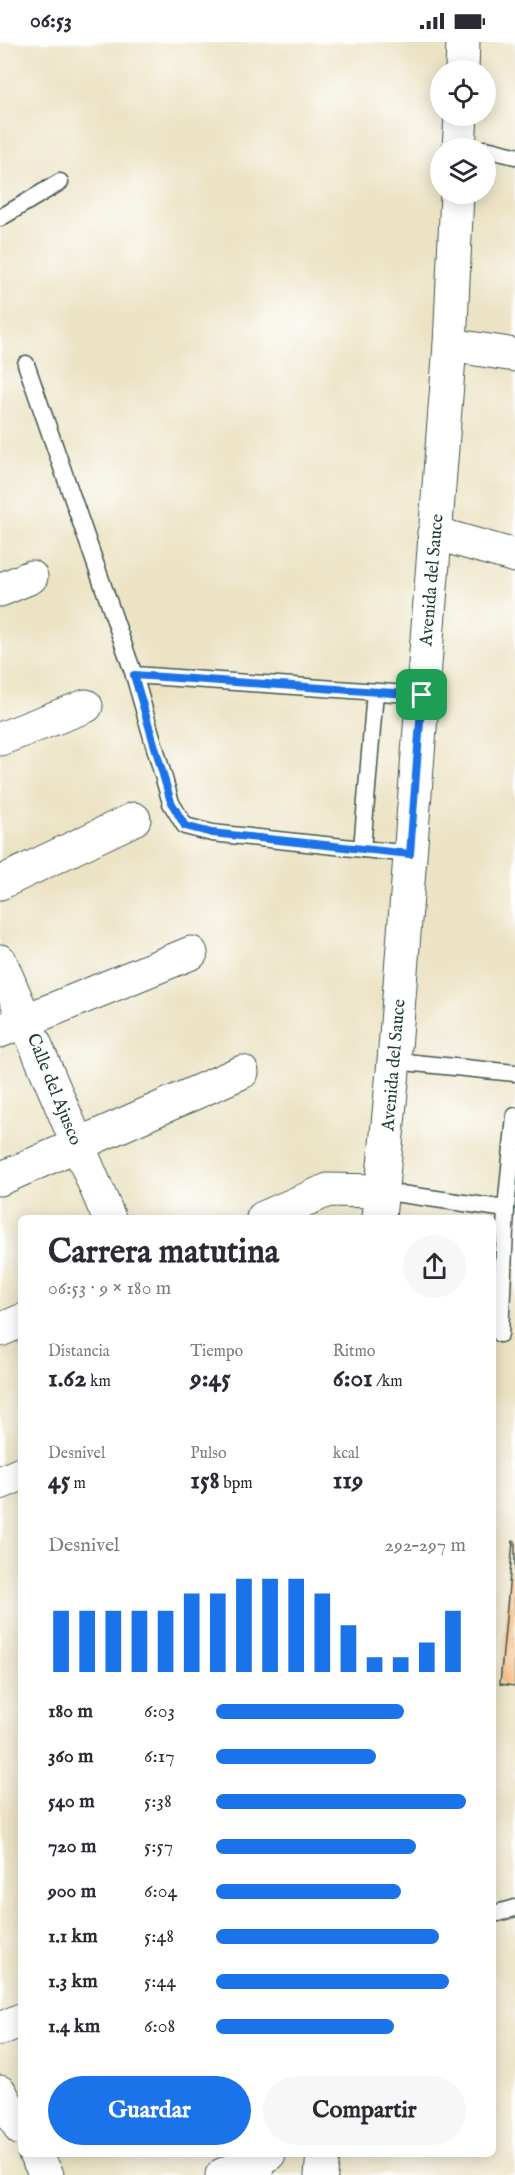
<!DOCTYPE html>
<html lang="es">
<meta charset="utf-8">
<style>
:root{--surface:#fff;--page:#f7f7f7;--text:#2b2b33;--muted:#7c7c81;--accent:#1a73e8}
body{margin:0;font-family:"IM FELL English",serif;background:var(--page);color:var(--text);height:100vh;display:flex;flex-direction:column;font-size:22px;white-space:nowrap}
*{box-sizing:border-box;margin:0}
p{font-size:20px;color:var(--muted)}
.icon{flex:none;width:33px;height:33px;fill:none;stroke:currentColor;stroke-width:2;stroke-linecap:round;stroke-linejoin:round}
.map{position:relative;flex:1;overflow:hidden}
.details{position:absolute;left:18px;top:1173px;width:478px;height:942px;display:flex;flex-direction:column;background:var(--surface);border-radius:9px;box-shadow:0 3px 15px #0003}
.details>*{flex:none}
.controls{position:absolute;left:430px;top:18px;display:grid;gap:12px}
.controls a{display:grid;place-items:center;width:66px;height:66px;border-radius:50%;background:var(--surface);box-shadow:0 3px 15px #0003;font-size:30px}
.pin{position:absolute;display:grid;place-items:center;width:51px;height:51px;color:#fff;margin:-26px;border-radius:12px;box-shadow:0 3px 9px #0006}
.round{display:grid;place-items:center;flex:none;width:63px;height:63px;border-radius:32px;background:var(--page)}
.head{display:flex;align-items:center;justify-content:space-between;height:102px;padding:0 30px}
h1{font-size:33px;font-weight:800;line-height:45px}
.metrics{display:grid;grid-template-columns:repeat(3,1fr);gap:9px;height:102px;padding:6px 30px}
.metrics div{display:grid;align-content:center}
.metrics b{font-size:26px;font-weight:800}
.metrics small{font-size:16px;font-weight:400}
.metrics p{font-size:16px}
.chart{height:168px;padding:12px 30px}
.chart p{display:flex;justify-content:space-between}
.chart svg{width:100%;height:108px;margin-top:6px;stroke:var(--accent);stroke-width:6}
.primary-button{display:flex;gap:12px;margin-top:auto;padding:12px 30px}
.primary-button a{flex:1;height:69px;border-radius:36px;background:var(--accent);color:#fff;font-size:24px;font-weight:800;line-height:69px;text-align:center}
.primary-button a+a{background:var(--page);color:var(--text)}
ul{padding:0 30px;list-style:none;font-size:20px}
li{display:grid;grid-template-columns:96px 72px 1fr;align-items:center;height:45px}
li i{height:15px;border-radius:8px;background:var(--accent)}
.status{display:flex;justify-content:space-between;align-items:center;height:42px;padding:0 30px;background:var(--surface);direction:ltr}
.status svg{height:16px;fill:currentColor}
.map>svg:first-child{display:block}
.building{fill:#f3b578}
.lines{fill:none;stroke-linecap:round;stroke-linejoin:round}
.service-casing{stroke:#3e564a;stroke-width:19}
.minor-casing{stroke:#3e564a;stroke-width:35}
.secondary-casing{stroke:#3e564a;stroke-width:35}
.service{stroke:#fff;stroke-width:16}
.minor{stroke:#fff;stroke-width:33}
.secondary{stroke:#fff;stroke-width:33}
.route-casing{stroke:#fff;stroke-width:12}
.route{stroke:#1a73e8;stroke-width:8}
.labels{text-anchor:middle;stroke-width:5;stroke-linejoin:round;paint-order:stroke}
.street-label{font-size:18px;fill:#1f3d34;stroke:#fff}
</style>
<div class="status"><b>06:53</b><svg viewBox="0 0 49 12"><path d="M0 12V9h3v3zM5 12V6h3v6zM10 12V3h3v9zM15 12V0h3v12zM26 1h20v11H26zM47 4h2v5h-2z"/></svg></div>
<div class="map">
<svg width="515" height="2133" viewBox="0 0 515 2133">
<rect width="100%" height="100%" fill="#fff"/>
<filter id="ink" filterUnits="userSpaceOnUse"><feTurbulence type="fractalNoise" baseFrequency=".0167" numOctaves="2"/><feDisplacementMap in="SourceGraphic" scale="12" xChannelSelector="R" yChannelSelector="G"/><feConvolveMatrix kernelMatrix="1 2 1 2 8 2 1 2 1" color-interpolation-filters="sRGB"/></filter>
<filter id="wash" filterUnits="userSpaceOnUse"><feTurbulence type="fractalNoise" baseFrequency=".008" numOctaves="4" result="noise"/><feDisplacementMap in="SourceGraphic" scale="24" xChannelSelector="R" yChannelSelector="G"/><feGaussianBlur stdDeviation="1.35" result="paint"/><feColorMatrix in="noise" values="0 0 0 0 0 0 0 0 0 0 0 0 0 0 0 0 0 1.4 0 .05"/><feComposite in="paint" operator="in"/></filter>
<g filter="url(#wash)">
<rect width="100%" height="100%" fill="#ece3c4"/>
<g id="blocks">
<polygon class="building" points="513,1499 515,1499 515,1644 500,1642"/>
</g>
</g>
<g filter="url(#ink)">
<use href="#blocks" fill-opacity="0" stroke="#3e564a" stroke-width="1.5"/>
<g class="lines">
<defs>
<g id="service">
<polyline points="486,107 515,114"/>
<polyline points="0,176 60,140"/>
<polyline points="26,322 134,633 171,761 185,784 212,791 410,812"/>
<polyline points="134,633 422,653"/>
<polyline points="362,807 375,650"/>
<polyline points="394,1019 515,1031"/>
<polyline points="380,1149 506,1167"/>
<polyline points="500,1292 506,1167 515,1074"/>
<polyline points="494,1872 515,1866"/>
</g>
<g id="minor">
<polyline points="450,303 515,313"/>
<polyline points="434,491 515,514"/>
<polyline points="0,548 31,535"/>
<polyline points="0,697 86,664"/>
<polyline points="0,841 134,777"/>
<polyline points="0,919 109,1176"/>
<polyline points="0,989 191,911"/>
<polyline points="0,1137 242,1030"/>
<polyline points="263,1176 328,1148 380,1149"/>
<polyline points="0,1288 21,1279"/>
<polyline points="0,1441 21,1432"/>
<polyline points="0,1987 21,1978"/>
<polyline points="0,2050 21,2087"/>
<polyline points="35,2112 47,2133"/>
<polyline points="222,2133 269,2112"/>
</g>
<g id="secondary">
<polyline points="462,28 463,0"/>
<polyline points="459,106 461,74"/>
<polyline points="379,1176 394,1019 450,303 457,152"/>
<polyline points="256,2133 258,2112"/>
<polyline points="321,2133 323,2112"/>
</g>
</defs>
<use href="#service" class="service-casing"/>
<use href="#minor" class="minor-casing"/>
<use href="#secondary" class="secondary-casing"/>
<use href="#service" class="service"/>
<use href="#minor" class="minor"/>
<use href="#secondary" class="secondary"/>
</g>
</g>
<g class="lines" filter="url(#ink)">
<defs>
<polygon id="route" points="134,633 422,653 410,812 212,791 185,784 171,760"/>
</defs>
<use href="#route" class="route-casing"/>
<use href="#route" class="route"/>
</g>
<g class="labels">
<g class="street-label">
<text transform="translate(431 538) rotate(-85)" y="6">Avenida del Sauce</text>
<text transform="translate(393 1023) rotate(-85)" y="6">Avenida del Sauce</text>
<text transform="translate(55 1047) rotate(68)" y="6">Calle del Ajusco</text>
</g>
</g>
</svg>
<div class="controls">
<a><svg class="icon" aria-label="locate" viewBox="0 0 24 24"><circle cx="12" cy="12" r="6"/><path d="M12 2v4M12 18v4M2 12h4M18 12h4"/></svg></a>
<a><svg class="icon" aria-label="layers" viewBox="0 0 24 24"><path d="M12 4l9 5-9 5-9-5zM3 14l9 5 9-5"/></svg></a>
</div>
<div class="pin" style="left:422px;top:653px;background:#1e9e55"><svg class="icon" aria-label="arrive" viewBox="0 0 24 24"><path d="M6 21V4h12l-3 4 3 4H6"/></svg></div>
<section class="details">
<div class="head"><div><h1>Carrera matutina</h1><p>06:53 · 9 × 180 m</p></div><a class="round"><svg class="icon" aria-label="share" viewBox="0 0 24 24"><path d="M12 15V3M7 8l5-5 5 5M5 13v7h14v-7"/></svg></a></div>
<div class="metrics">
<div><p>Distancia</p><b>1.62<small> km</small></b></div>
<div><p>Tiempo</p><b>9:45</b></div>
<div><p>Ritmo</p><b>6:01<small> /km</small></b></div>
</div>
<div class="metrics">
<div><p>Desnivel</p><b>45<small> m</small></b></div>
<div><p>Pulso</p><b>158<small> bpm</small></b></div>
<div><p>kcal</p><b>119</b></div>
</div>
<div class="chart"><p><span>Desnivel</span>292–297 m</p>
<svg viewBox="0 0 160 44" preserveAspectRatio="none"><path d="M5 44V19M15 44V19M25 44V19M35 44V19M45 44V19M55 44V12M65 44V12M75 44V6M85 44V6M95 44V6M105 44V12M115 44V25M125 44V38M135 44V38M145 44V32M155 44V19"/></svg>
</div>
<ul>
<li><b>180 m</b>6:03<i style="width:75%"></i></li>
<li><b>360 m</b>6:17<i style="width:64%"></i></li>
<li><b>540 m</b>5:38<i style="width:100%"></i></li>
<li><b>720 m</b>5:57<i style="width:80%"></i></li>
<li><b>900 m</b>6:04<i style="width:74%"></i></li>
<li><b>1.1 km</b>5:48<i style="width:89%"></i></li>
<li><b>1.3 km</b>5:44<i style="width:93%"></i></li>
<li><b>1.4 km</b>6:08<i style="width:71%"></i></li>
</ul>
<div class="primary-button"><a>Guardar</a><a>Compartir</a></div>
</section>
</div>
